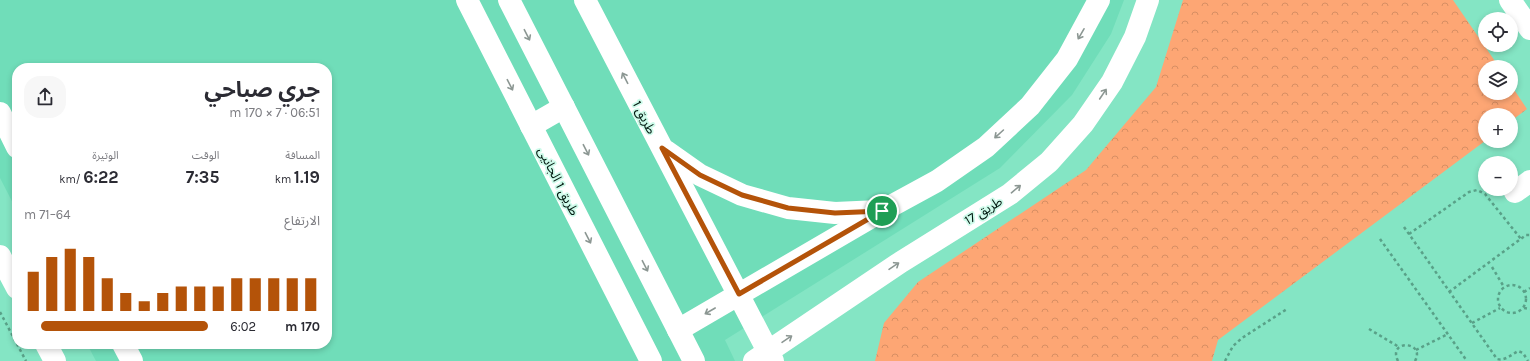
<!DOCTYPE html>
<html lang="ar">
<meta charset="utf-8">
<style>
:root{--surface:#fff;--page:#f7f7f7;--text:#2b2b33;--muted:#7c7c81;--accent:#b45309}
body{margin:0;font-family:Karla,"Noto Sans Arabic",sans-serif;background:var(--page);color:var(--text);direction:rtl;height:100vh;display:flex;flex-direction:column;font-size:15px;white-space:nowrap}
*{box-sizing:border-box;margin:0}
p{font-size:13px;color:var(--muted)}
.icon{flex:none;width:22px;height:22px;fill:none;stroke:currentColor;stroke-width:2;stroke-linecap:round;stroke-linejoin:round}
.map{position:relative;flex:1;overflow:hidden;direction:ltr}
.side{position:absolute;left:12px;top:63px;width:320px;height:286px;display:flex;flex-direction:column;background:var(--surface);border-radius:16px;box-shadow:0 2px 6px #0003;direction:rtl}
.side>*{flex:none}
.controls{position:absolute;left:1478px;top:12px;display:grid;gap:8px}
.controls a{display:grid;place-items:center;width:40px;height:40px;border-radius:50%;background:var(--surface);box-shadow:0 2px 6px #0003;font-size:20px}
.pin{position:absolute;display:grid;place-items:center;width:34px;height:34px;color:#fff;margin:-17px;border:2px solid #fff;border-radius:50%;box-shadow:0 1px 4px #0007}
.round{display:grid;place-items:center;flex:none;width:42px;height:42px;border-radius:16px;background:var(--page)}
.summary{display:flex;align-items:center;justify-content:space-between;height:68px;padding:0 12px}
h1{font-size:22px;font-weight:700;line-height:30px}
.stats{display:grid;grid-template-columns:repeat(3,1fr);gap:6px;height:68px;padding:4px 12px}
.stats div{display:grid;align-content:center}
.stats b{font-size:17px;font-weight:700}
.stats small{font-size:11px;font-weight:400}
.stats p{font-size:11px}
.chart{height:112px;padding:8px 12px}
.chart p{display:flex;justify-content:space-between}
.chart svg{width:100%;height:72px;margin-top:4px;stroke:var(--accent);stroke-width:6}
ul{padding:0 12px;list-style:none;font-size:13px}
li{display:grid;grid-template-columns:64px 48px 1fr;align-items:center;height:30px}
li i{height:10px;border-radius:5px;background:var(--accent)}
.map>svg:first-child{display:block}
.built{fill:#70ddb9}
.park{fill:url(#park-crowns)}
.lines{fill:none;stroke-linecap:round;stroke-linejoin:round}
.path{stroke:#59a188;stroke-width:2.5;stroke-dasharray:3 3;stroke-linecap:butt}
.minor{stroke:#fff;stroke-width:22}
.oneway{stroke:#8c9793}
.route-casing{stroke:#fff;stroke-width:8}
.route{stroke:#b45309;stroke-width:5}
.labels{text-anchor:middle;stroke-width:3.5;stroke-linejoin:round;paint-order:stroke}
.street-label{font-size:13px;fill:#00180f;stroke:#cefbea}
</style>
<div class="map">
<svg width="1530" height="361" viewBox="0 0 1530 361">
<defs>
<pattern id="park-crowns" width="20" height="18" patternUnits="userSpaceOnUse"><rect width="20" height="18" fill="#fda674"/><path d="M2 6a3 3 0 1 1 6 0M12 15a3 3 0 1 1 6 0" fill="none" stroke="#d78e63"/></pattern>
</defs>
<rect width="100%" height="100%" fill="#84e5c4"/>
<polygon class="built" points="0,0 1124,0 1111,34 1072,95 1000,168 725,340 735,361 96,361 87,344 327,344 327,68 17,68 17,211 0,178"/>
<polygon class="park" points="1183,0 1453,0 1499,67 1485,67 1485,93 1511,93 1511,85 1527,109 1511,121 1511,115 1485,115 1485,141 1218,340 1212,361 875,361 884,323 918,282 1086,170 1156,87"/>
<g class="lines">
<g class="path">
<path d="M1404 227 1497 359C1505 361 1511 355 1518 351L1523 353 1528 361"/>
<polyline points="1409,234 1469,192 1477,190 1485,194 1521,239"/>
<polyline points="1380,239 1467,361"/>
<polyline points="1492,267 1504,287"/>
<circle cx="1512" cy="299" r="14"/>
<polyline points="1449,292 1526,235 1530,235"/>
<polyline points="1524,292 1530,288"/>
<polyline points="1524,308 1530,309"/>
<polyline points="0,312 26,361"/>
<polyline points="1472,323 1500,308"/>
<polyline points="1369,329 1399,347"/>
<polyline points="1416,350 1448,334"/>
<polyline points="1225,361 1233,346 1242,338 1287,309"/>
<path d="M1398 361C1387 339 1426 341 1415 361"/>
</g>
<g class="minor">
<polyline points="467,0 651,361"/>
<polyline points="509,0 694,361"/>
<polyline points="585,0 773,361"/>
<polyline points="1510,0 1530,29"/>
<polyline points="0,113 17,147"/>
<polyline points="531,126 564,107"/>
<polyline points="666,151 700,175 742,195 788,208 835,213 879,211"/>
<polyline points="1515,192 1530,181"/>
<polyline points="0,256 17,288"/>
<polyline points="678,330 882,211 937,181 986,147 1030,106 1067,59 1099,0"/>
<polyline points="46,344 55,361"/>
<polyline points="123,344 132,361"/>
<polyline points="754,361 901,262 1010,194 1049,162 1083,124 1112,82 1135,37 1148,0"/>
</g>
</g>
<defs><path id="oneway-shaft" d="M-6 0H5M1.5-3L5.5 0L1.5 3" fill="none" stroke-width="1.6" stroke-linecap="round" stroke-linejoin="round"/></defs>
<g class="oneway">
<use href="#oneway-shaft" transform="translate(1081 34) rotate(120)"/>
<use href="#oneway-shaft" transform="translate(527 35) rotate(63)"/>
<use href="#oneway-shaft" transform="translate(625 78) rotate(-117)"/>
<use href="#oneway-shaft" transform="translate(510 85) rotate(63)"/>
<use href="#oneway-shaft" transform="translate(1103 94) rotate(-56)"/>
<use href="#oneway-shaft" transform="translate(999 134) rotate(138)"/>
<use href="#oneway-shaft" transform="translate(586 150) rotate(63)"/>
<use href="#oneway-shaft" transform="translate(1016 189) rotate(-40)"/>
<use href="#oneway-shaft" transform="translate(588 238) rotate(63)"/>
<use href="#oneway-shaft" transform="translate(645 266) rotate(63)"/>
<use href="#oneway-shaft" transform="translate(894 266) rotate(-34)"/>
<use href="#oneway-shaft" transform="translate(710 311) rotate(150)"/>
<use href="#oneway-shaft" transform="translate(787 339) rotate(-34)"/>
</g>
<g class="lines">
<defs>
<polygon id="route" points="662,148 700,175 742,195 788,208 835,213 882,211 739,294"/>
</defs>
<use href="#route" class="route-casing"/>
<use href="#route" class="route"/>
</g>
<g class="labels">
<g class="street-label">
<text transform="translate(645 117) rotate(63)" y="5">طريق 1</text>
<text transform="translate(559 181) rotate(63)" y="5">طريق 1 الجانيى</text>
<text transform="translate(983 210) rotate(-31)" y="5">طريق 17</text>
</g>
</g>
</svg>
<div class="controls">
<a><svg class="icon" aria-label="locate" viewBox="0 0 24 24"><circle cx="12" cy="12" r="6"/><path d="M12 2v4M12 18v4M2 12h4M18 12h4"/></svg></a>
<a><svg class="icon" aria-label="layers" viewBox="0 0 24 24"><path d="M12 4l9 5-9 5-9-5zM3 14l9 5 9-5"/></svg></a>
<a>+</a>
<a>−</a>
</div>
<div class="pin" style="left:882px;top:211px;background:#1e9e55"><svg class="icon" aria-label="arrive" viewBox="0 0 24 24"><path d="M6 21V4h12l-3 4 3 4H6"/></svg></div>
<section class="side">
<div class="summary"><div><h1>جري صباحي</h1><p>06:51 · 7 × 170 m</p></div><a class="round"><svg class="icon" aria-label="share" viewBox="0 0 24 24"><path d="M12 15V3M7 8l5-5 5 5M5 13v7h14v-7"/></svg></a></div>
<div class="stats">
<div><p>المسافة</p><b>1.19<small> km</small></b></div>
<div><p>الوقت</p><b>7:35</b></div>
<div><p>الوتيرة</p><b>6:22<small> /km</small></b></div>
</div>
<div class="chart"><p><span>الارتفاع</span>64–71 m</p>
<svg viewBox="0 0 160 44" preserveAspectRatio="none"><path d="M5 44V20M15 44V11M25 44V6M35 44V11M45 44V24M55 44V33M65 44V38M75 44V33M85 44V29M95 44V29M105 44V29M115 44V24M125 44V24M135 44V24M145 44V24M155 44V24"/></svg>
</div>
<ul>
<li><b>170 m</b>6:02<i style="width:91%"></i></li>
</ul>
</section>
</div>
